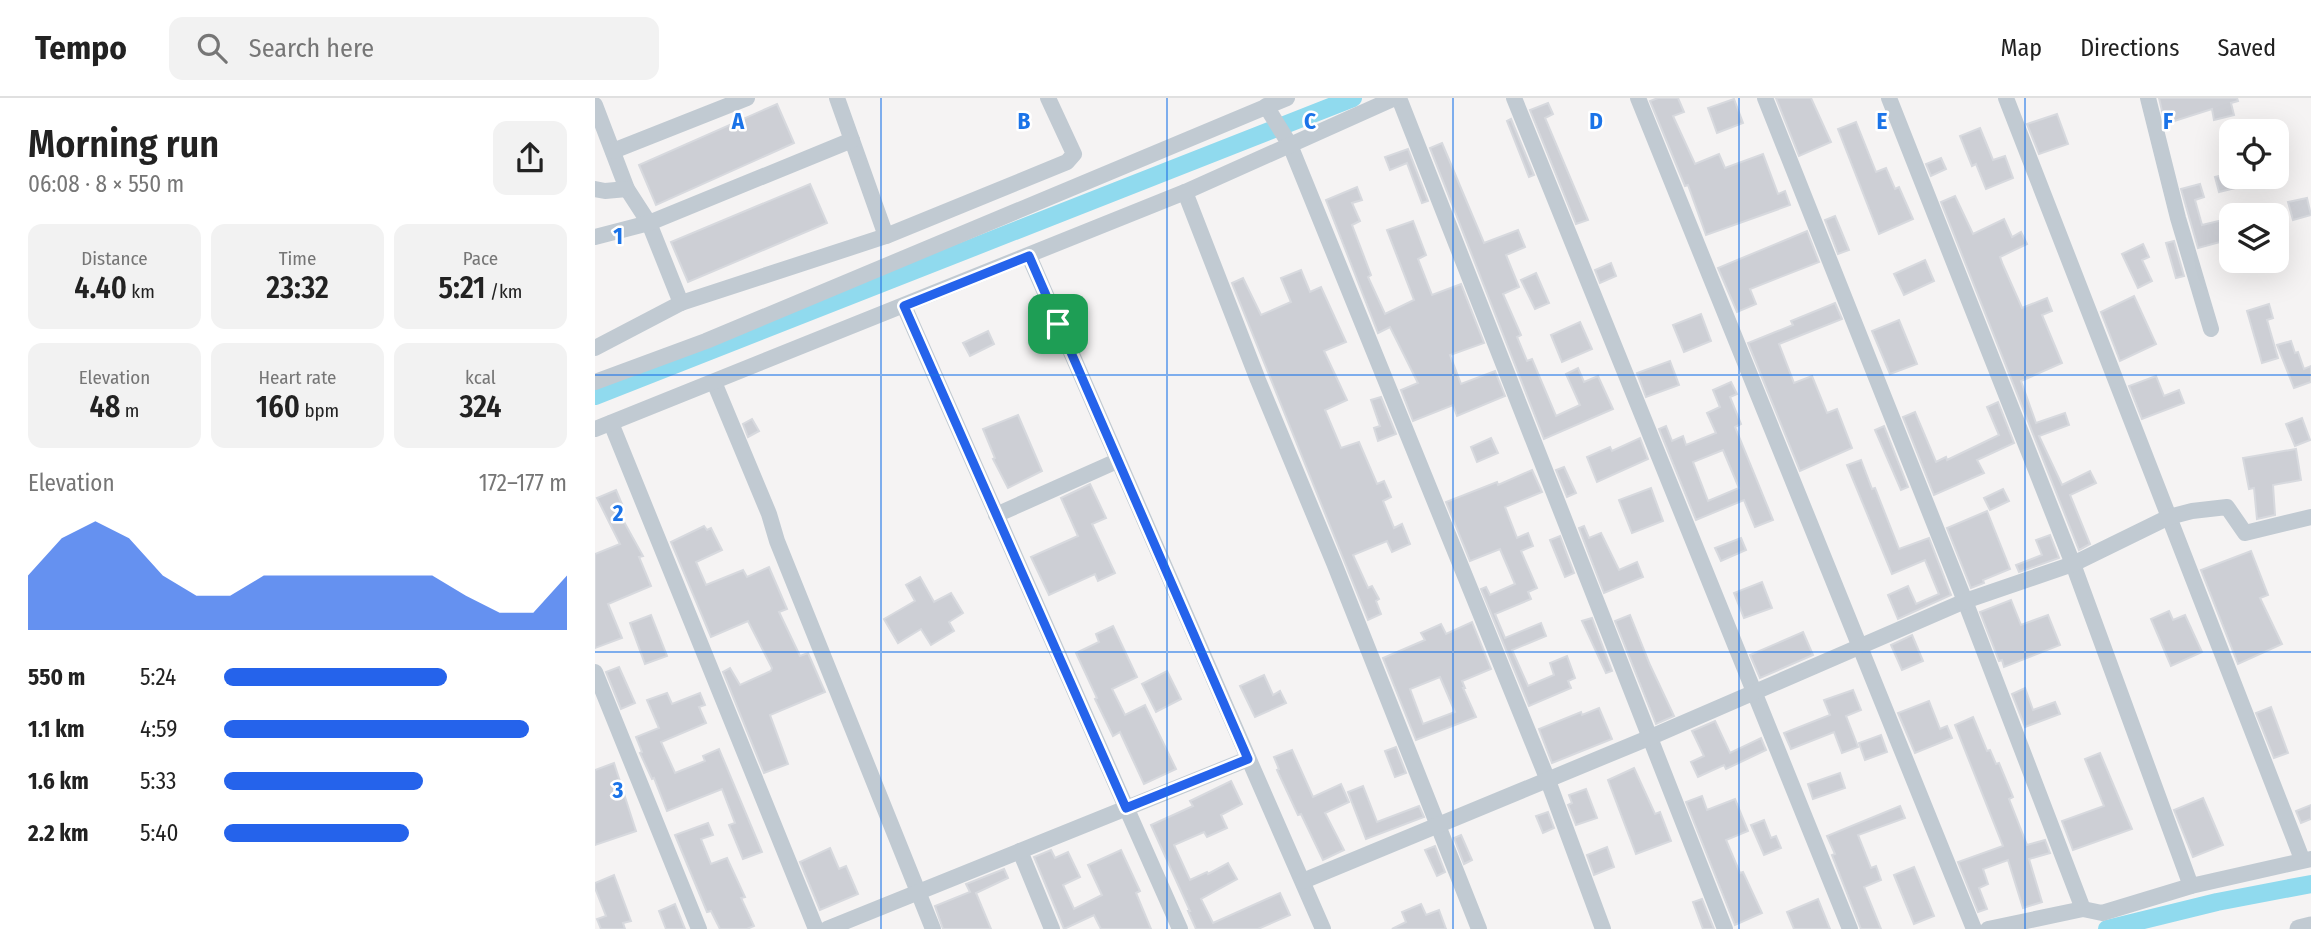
<!DOCTYPE html>
<meta charset="utf-8">
<style>
:root{--surface:#fff;--page:#f2f2f2;--text:#222;--muted:#767676;--line:#e0e0e0;--accent:#2563eb}
body{margin:0;font-family:"Fira Sans Condensed",sans-serif;background:var(--page);color:var(--text);height:100vh;display:flex;flex-direction:column;font-size:26px;white-space:nowrap}
*{box-sizing:border-box;margin:0}
p{font-size:23px;color:var(--muted)}
.icon{flex:none;width:38px;height:38px;fill:none;stroke:currentColor;stroke-width:2;stroke-linecap:round;stroke-linejoin:round}
.map{position:relative;flex:1;overflow:hidden}
.details{display:flex;flex-direction:column;background:var(--surface);width:595px}
.details>*{flex:none}
.controls{position:absolute;left:1624px;top:21px;display:grid;gap:14px}
.controls a{display:grid;place-items:center;width:70px;height:70px;border-radius:14px;background:var(--surface);box-shadow:0 7px 28px #0002;font-size:35px}
.pin{position:absolute;display:grid;place-items:center;width:60px;height:60px;color:#fff;margin:-30px;border-radius:14px;box-shadow:0 4px 10px #0006}
.round{display:grid;place-items:center;flex:none;width:74px;height:74px;border-radius:14px;background:var(--page)}
.headline{display:flex;align-items:center;justify-content:space-between;height:119px;padding:0 28px}
h1{font-size:38px;font-weight:600;line-height:52px}
.figures{display:grid;grid-template-columns:repeat(3,1fr);gap:10px;height:119px;padding:7px 28px}
.figures div{display:grid;align-content:center;border-radius:14px;background:var(--page);text-align:center}
.figures b{font-size:30px;font-weight:600}
.figures small{font-size:19px;font-weight:400}
.figures p{font-size:19px}
.chart{height:196px;padding:14px 28px}
.chart p{display:flex;justify-content:space-between}
.chart svg{width:100%;height:126px;margin-top:7px;fill:var(--accent);opacity:.7}
ul{padding:0 28px;list-style:none;font-size:23px}
li{display:grid;grid-template-columns:112px 84px 1fr;align-items:center;height:52px}
li i{height:18px;border-radius:9px;background:var(--accent)}
header{display:flex;align-items:center;gap:42px;box-sizing:border-box;height:98px;padding:0 35px;background:var(--surface);border-bottom:2px solid var(--line)}
header strong{font-size:33px}
nav{display:flex;gap:38px;margin-inline-start:auto;font-size:24px}
.search{width:490px;height:63px;background:var(--page);display:flex;align-items:center;gap:18px;box-sizing:border-box;padding:0 24px;border-radius:14px;color:var(--muted);font-size:26px}
main{display:flex;flex:1;min-height:0}
.map>svg:first-child{display:block}
.lines{fill:none;stroke-linecap:round;stroke-linejoin:round}
.canal{stroke:#90daee;stroke-width:18}
.building{fill:#cdcfd5;stroke:#d7d9de;stroke-width:2;fill-rule:evenodd}
.minor{stroke:#c1cad2;stroke-width:16}
.tertiary{stroke:#c1cad2;stroke-width:19}
.route-casing{stroke:#fff;stroke-width:14}
.route{stroke:#2563eb;stroke-width:9}
.grid{fill:none;stroke:#1a73e8;stroke-width:2;stroke-opacity:0.55}
.grid-label{font-size:23px;text-anchor:middle;font-weight:bold;fill:#1a73e8;stroke:#fff;stroke-width:5;stroke-linejoin:round;paint-order:stroke}
</style>
<header>
<strong>Tempo</strong>
<div class="search"><svg class="icon" aria-label="search" viewBox="0 0 24 24"><circle cx="10" cy="10" r="6"/><path d="M15 15l6 6"/></svg>Search here</div>
<nav><a>Map</a><a>Directions</a><a>Saved</a></nav>
</header>
<main>
<section class="details">
<div class="headline"><div><h1>Morning run</h1><p>06:08 · 8 × 550 m</p></div><a class="round"><svg class="icon" aria-label="share" viewBox="0 0 24 24"><path d="M12 15V3M7 8l5-5 5 5M5 13v7h14v-7"/></svg></a></div>
<div class="figures">
<div><p>Distance</p><b>4.40<small> km</small></b></div>
<div><p>Time</p><b>23:32</b></div>
<div><p>Pace</p><b>5:21<small> /km</small></b></div>
</div>
<div class="figures">
<div><p>Elevation</p><b>48<small> m</small></b></div>
<div><p>Heart rate</p><b>160<small> bpm</small></b></div>
<div><p>kcal</p><b>324</b></div>
</div>
<div class="chart"><p><span>Elevation</span>172–177 m</p>
<svg viewBox="0 0 160 44" preserveAspectRatio="none"><path d="M0 44V25L10 12L20 6L30 12L40 25L50 32L60 32L70 25L80 25L90 25L100 25L110 25L120 25L130 32L140 38L150 38L160 25V44z"/></svg>
</div>
<ul>
<li><b>550 m</b>5:24<i style="width:65%"></i></li>
<li><b>1.1 km</b>4:59<i style="width:89%"></i></li>
<li><b>1.6 km</b>5:33<i style="width:58%"></i></li>
<li><b>2.2 km</b>5:40<i style="width:54%"></i></li>
</ul>
</section>
<div class="map">
<svg width="1716" height="831" viewBox="0 0 1716 831">
<rect width="100%" height="100%" fill="#f5f3f3"/>
<g class="lines">
<g class="canal">
<polyline points="0,298 758,0"/>
<polyline points="1512,831 1622,804 1716,786"/>
</g>
</g>
<g class="building">
<polygon points="1063,0 1083,0 1089,14 1078,18 1100,66 1124,56 1130,70 1168,56 1183,96 1190,93 1195,107 1111,137 1093,87 1090,88 1055,3"/>
<polygon points="1181,0 1216,0 1236,44 1204,58"/>
<polygon points="1564,0 1642,0 1643,3 1636,5 1639,17 1619,22 1617,11 1570,26"/>
<polygon points="1139,1 1148,25 1122,35 1113,10"/>
<polygon points="953,5 958,16 950,20 993,122 981,126 935,12"/>
<polygon points="182,6 199,45 61,107 44,67"/>
<polygon points="1462,16 1473,46 1444,56 1432,26"/>
<polygon points="916,21 939,77 934,79 912,23"/>
<polygon points="1261,24 1281,74 1291,70 1300,91 1304,89 1318,121 1284,136 1243,31"/>
<polygon points="1385,30 1398,62 1410,58 1418,80 1391,91 1381,66 1377,68 1365,38"/>
<polygon points="847,45 889,145 923,132 930,149 911,157 924,189 908,196 926,237 922,239 932,263 937,261 961,318 985,307 971,276 983,270 989,284 1003,278 1018,311 949,341 835,50"/>
<polygon points="813,51 833,103 827,105 812,65 795,72 790,59"/>
<polygon points="1346,60 1351,71 1336,78 1331,66"/>
<polygon points="1636,75 1636,79 1664,79 1665,84 1624,94 1620,79"/>
<polygon points="215,86 232,125 93,184 76,144"/>
<polygon points="1605,86 1609,99 1600,102 1607,127 1636,120 1636,141 1603,150 1586,91"/>
<polygon points="762,89 767,102 757,105 765,123 757,127 776,177 773,179 790,216 819,202 792,132 818,123 831,157 823,161 837,197 866,186 889,245 855,257 866,286 900,273 910,298 862,318 858,307 818,323 806,292 823,285 795,229 783,235 731,102"/>
<polygon points="1360,98 1378,136 1409,121 1417,139 1426,134 1432,146 1405,159 1408,167 1427,210 1452,200 1457,213 1447,217 1467,265 1426,283 1441,325 1470,315 1474,327 1444,338 1467,387 1495,373 1501,385 1475,397 1495,446 1484,452 1346,104"/>
<polygon points="1712,100 1716,117 1698,122 1693,104"/>
<polygon points="1240,118 1254,152 1243,156 1230,122"/>
<polygon points="1212,133 1224,164 1155,191 1161,206 1142,214 1123,170"/>
<polygon points="1579,143 1589,178 1581,180 1571,145"/>
<polygon points="1548,146 1554,159 1547,162 1557,183 1543,190 1527,156"/>
<polygon points="1330,162 1339,183 1309,197 1299,176"/>
<polygon points="1016,165 1021,178 1005,185 1000,172"/>
<polygon points="706,172 715,194 726,189 751,244 729,253 752,302 730,312 746,350 764,344 782,386 789,383 796,399 788,403 799,430 807,426 815,446 797,454 792,443 758,457 773,490 777,488 784,501 781,503 786,516 773,522 637,185 648,180 666,217 696,204 686,180"/>
<polygon points="941,175 954,205 940,211 926,182"/>
<polygon points="1539,198 1561,246 1525,263 1506,214"/>
<polygon points="1240,205 1247,221 1184,246 1199,285 1217,278 1232,315 1242,311 1257,350 1205,373 1153,245 1198,227 1196,223"/>
<polygon points="1674,206 1678,220 1672,222 1683,260 1667,265 1652,213"/>
<polygon points="1106,216 1116,243 1089,254 1078,227"/>
<polygon points="1304,222 1322,266 1295,276 1277,233"/>
<polygon points="985,224 997,251 967,264 956,237"/>
<polygon points="393,233 399,246 375,258 368,245"/>
<polygon points="1696,243 1700,255 1703,254 1709,271 1716,268 1716,284 1699,290 1682,247"/>
<polygon points="1075,263 1084,287 1051,299 1042,275"/>
<polygon points="1561,278 1569,298 1584,292 1589,305 1547,321 1534,288"/>
<path d="M1136 284 1142 296 1135 299 1146 326 1140 329 1178 422 1160 429 1149 402 1101 422 1064 331 1071 328 1077 343 1088 338 1091 347 1121 335 1112 315 1125 309 1118 292ZM1128 352 1144 390 1113 403 1098 364Z"/>
<polygon points="786,299 801,336 783,343 779,330 785,328 776,302"/>
<polygon points="1403,304 1419,345 1382,362 1389,375 1339,397 1308,319 1320,314 1341,364 1351,359 1352,362 1404,337 1392,309"/>
<polygon points="423,317 447,373 413,390 398,361 400,360 388,331"/>
<polygon points="1707,320 1715,342 1700,348 1691,326"/>
<polygon points="157,321 164,333 153,339 148,326"/>
<polygon points="1289,328 1313,389 1306,392 1280,332"/>
<polygon points="896,340 903,355 882,364 876,349"/>
<polygon points="1045,340 1053,361 1002,384 992,359 1015,349 1017,353"/>
<polygon points="1701,351 1706,382 1678,387 1680,417 1662,421 1659,390 1654,391 1648,360"/>
<polygon points="1266,362 1277,391 1280,390 1304,451 1334,440 1356,497 1303,521 1293,497 1313,488 1321,506 1344,496 1330,462 1297,476 1252,367"/>
<polygon points="969,369 981,395 972,399 961,372"/>
<polygon points="937,372 947,394 910,409 922,440 933,435 938,448 926,453 942,490 933,494 936,501 900,516 910,540 946,525 951,538 917,552 933,588 959,577 955,565 972,558 980,580 973,583 976,590 934,608 886,491 891,489 895,497 920,486 905,451 875,463 851,404 902,384 903,387"/>
<polygon points="495,386 511,420 497,426 520,475 503,483 500,476 454,497 436,459 483,438 466,400"/>
<polygon points="1056,390 1068,423 1037,435 1024,402"/>
<polygon points="1408,391 1414,403 1395,412 1389,400"/>
<polygon points="21,392 29,411 23,413 48,458 44,459 56,488 13,506 27,540 0,550 0,456 25,446 2,400"/>
<polygon points="1392,413 1415,471 1388,482 1389,485 1376,490 1352,430"/>
<polygon points="109,428 112,432 116,430 127,452 101,464 111,487 148,472 152,479 174,469 192,511 184,514 205,558 213,555 230,594 175,617 193,666 169,675 128,574 135,570 145,587 176,573 177,570 153,523 116,539 76,444"/>
<polygon points="989,428 994,440 1006,435 1024,472 1042,464 1048,479 1009,495 984,430"/>
<polygon points="1455,437 1464,460 1424,474 1421,467 1447,457 1441,442"/>
<polygon points="965,438 979,475 970,479 955,442"/>
<polygon points="1146,440 1151,452 1126,463 1120,450"/>
<polygon points="1656,453 1673,497 1665,500 1687,546 1643,566 1606,472"/>
<polygon points="325,479 339,504 356,495 368,515 354,524 359,533 336,547 326,531 303,545 289,521 320,503 311,487"/>
<polygon points="1167,484 1177,510 1149,520 1139,495"/>
<polygon points="1416,502 1426,527 1453,517 1465,547 1409,569 1407,562 1404,563 1385,514"/>
<polygon points="1574,513 1578,522 1590,517 1607,554 1576,568 1556,521"/>
<polygon points="56,517 72,558 50,566 35,525"/>
<polygon points="1035,517 1055,567 1079,618 1061,626 1020,523"/>
<polygon points="997,520 1017,573 1011,575 987,523"/>
<path d="M877 524 896 571 867 583 870 590H868L881 619 821 642 788 560 830 542 826 535 846 526 851 536ZM845 579 860 614 828 626 815 591Z"/>
<polygon points="518,528 542,579 517,591 530,617 550,607 581,671 549,686 525,634 518,638 500,601 502,600 481,555 504,544 501,536"/>
<polygon points="1208,534 1218,557 1165,580 1155,557"/>
<polygon points="1317,537 1328,563 1307,572 1296,547"/>
<polygon points="24,569 40,605 26,611 11,574"/>
<polygon points="572,573 586,601 561,614 547,586"/>
<polygon points="669,577 678,597 685,593 691,605 660,619 645,588"/>
<polygon points="1430,590 1438,612 1460,604 1465,616 1430,629 1417,596"/>
<polygon points="1258,592 1266,612 1251,618 1263,649 1247,655 1239,634 1196,651 1189,635 1235,617 1229,602"/>
<polygon points="72,595 77,606 105,595 110,607 104,609 111,625 66,644 80,675 110,663 108,658 124,651 167,754 148,761 134,727 140,725 127,691 72,713 59,680 57,681 45,655 47,654 41,639 64,630 52,602"/>
<polygon points="1334,603 1345,631 1352,628 1357,640 1320,655 1303,615"/>
<polygon points="1676,609 1693,655 1679,660 1661,615"/>
<polygon points="1004,610 1017,641 957,665 944,631 986,614 987,617"/>
<polygon points="1378,619 1392,653 1395,652 1401,666 1404,665 1418,699 1414,701 1432,747 1450,742 1455,755 1434,761 1447,804 1428,810 1413,762 1388,771 1393,786 1384,790 1392,811 1383,814 1363,764 1408,748 1360,627"/>
<polygon points="1120,623 1135,655 1166,640 1171,652 1131,671 1129,667 1103,679 1096,664 1109,658 1097,633"/>
<polygon points="1286,637 1292,654 1270,662 1264,645"/>
<polygon points="801,649 811,675 800,679 790,653"/>
<polygon points="697,652 718,699 746,686 754,704 730,715 749,752 728,762 706,716 703,717 682,672 684,671 679,659"/>
<polygon points="1505,655 1537,731 1478,752 1467,723 1509,708 1490,661"/>
<polygon points="19,665 41,733 0,747 0,672"/>
<polygon points="1039,670 1060,716 1065,714 1076,743 1041,756 1013,682"/>
<polygon points="1245,675 1250,690 1218,701 1213,686"/>
<polygon points="636,683 647,706 626,717 632,730 612,739 609,734 579,747 595,782 612,774 613,776 633,765 642,781 606,801 618,825 685,795 695,817 663,831 601,831 593,813 595,813 556,727 598,708 595,703"/>
<polygon points="768,688 782,724 824,708 829,719 771,741 753,694"/>
<polygon points="991,691 1002,720 981,727 973,707 977,705 974,697"/>
<polygon points="1107,698 1112,712 1140,701 1153,733 1131,742 1145,775 1148,774 1167,815 1140,827 1091,704"/>
<polygon points="1608,700 1628,747 1598,759 1579,712"/>
<polygon points="1716,707 1716,721 1706,725 1701,713"/>
<polygon points="1305,708 1310,720 1263,737 1276,770 1281,768 1286,782 1269,789 1286,831 1266,831 1237,757 1240,756 1232,738"/>
<polygon points="953,714 959,730 948,735 941,718"/>
<polygon points="1169,722 1176,740 1181,738 1186,750 1169,757 1156,727"/>
<polygon points="113,725 118,737 106,741 116,766 132,760 150,799 146,800 159,828 152,831 125,831 116,813 112,814 80,737"/>
<polygon points="866,737 877,762 869,766 859,740"/>
<polygon points="840,748 850,774 842,778 830,752"/>
<polygon points="1012,749 1019,769 999,777 992,757"/>
<polygon points="235,750 244,771 251,768 263,796 225,812 205,764"/>
<polygon points="456,752 460,760 473,754 485,779 468,787 479,811 507,797 493,767 526,752 545,793 541,795 556,831 506,831 499,817 469,831 439,759"/>
<polygon points="1319,769 1339,818 1319,826 1299,777"/>
<polygon points="409,771 413,780 381,795 396,831 348,831 340,808 375,794 371,786"/>
<polygon points="19,777 36,823 28,825 30,831 6,831 2,821 11,818 0,790 0,785"/>
<polygon points="1107,801 1119,831 1108,831 1098,804"/>
<polygon points="1223,801 1235,831 1199,831 1192,814"/>
<polygon points="80,806 90,831 71,831 64,813"/>
<polygon points="826,806 831,817 844,812 851,831 797,831 811,824 807,814"/>
</g>
<g class="lines">
<g class="minor">
<polyline points="242,0 291,138"/>
<polyline points="804,0 1130,831"/>
<polyline points="919,0 1255,831"/>
<polyline points="1043,0 1379,831"/>
<polyline points="1170,0 1370,503 1488,811"/>
<polyline points="1294,0 1478,466 1596,788"/>
<polyline points="1411,0 1707,761"/>
<polyline points="1553,0 1583,120 1616,231"/>
<polyline points="0,7 32,91 54,125 86,205"/>
<polyline points="671,8 695,47 952,680 1008,831"/>
<polyline points="18,53 152,0"/>
<polyline points="0,91 10,93 32,91"/>
<polyline points="590,94 663,282 739,465 884,831"/>
<polyline points="0,139 54,125 257,42"/>
<polyline points="434,158 728,831"/>
<polyline points="309,208 585,831"/>
<polyline points="0,250 86,205 291,138 472,64 479,56 453,0"/>
<polyline points="0,284 111,243 692,0"/>
<polyline points="119,284 174,416 182,443 338,831"/>
<polyline points="16,325 221,831"/>
<polyline points="0,331 590,94 800,0"/>
<polyline points="401,417 522,363"/>
<polyline points="0,574 104,831"/>
<polyline points="425,753 457,831"/>
<polyline points="708,783 1056,639 1370,503 1478,466 1574,419 1597,413 1632,409 1650,435 1716,419"/>
<polyline points="232,831 653,661"/>
<polyline points="1393,831 1488,811 1507,815 1596,788 1716,761"/>
</g>
<polyline class="tertiary" points="1704,831 1716,828"/>
</g>
<g class="lines">
<defs>
<polygon id="route" points="434,158 653,661 531,710 309,208"/>
</defs>
<use href="#route" class="route-casing"/>
<use href="#route" class="route"/>
</g>
<path class="grid" d="M286 0V831M572 0V831M858 0V831M1144 0V831M1430 0V831M0 277H1716M0 554H1716"/>
<g class="grid-label">
<text x="143" y="31">A</text>
<text x="429" y="31">B</text>
<text x="715" y="31">C</text>
<text x="1001" y="31">D</text>
<text x="1287" y="31">E</text>
<text x="1573" y="31">F</text>
<text x="23" y="146">1</text>
<text x="23" y="423">2</text>
<text x="23" y="700">3</text>
</g>
</svg>
<div class="controls">
<a><svg class="icon" aria-label="locate" viewBox="0 0 24 24"><circle cx="12" cy="12" r="6"/><path d="M12 2v4M12 18v4M2 12h4M18 12h4"/></svg></a>
<a><svg class="icon" aria-label="layers" viewBox="0 0 24 24"><path d="M12 4l9 5-9 5-9-5zM3 14l9 5 9-5"/></svg></a>
</div>
<div class="pin" style="left:463px;top:226px;background:#1e9e55"><svg class="icon" aria-label="arrive" viewBox="0 0 24 24"><path d="M6 21V4h12l-3 4 3 4H6"/></svg></div>
</div>
</main>
